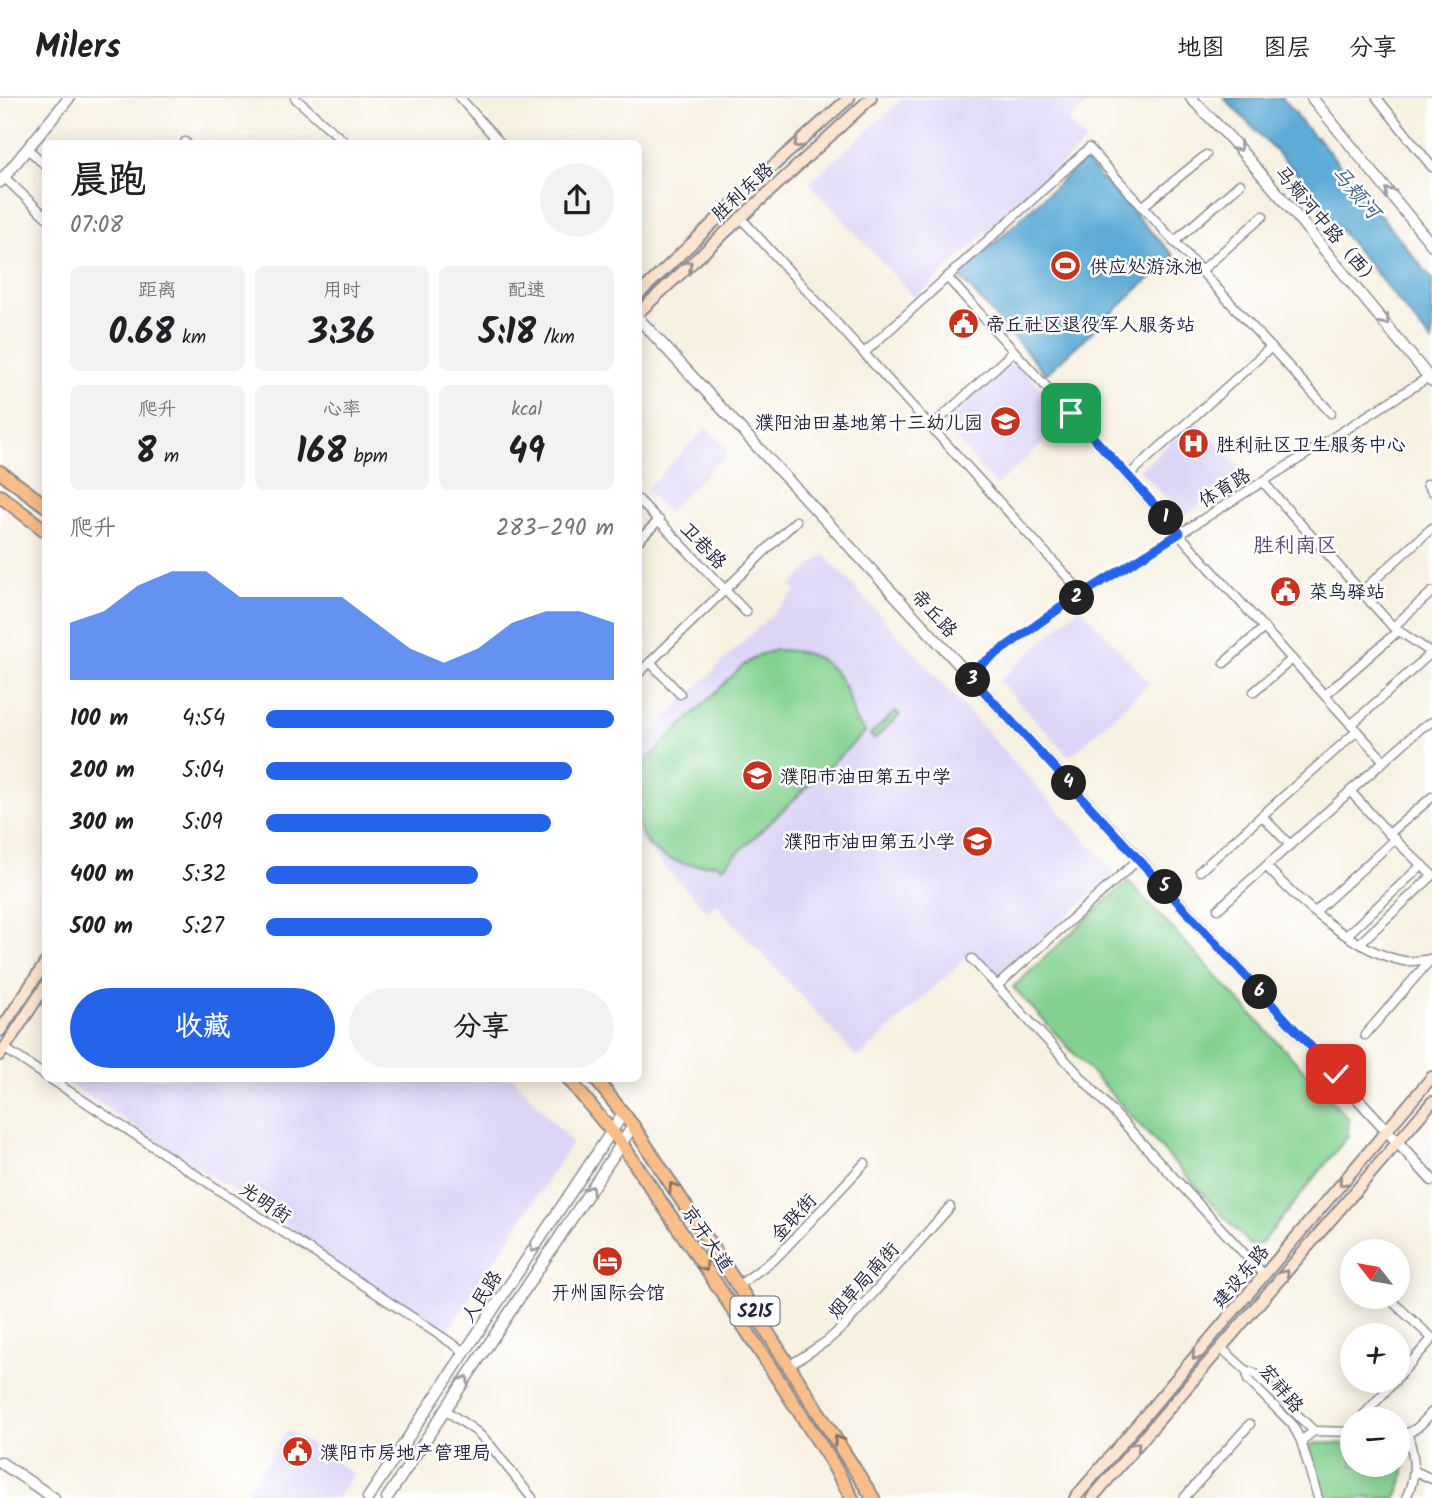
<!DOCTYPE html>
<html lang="zh">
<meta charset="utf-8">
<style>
:root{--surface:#fff;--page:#f2f2f2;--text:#202124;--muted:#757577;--line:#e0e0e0;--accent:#2563eb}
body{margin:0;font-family:Kalam,"LXGW WenKai TC",sans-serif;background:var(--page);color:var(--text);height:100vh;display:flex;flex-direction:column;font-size:26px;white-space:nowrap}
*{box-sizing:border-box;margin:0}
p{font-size:23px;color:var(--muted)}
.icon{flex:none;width:38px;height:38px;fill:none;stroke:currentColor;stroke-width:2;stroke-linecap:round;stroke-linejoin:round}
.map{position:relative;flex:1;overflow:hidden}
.sheet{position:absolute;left:42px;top:42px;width:600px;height:942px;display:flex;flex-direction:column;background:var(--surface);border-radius:10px;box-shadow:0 4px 18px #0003}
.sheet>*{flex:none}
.needle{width:46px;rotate:301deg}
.controls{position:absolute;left:1340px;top:1141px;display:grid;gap:14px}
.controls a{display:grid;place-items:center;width:70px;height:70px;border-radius:50%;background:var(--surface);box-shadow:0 4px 18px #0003;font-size:35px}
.pin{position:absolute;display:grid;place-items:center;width:60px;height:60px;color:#fff;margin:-30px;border-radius:14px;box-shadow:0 4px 10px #0006}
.km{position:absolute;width:35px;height:35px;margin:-18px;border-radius:50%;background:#222;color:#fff;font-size:19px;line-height:35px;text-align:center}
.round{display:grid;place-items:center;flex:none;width:74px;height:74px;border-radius:37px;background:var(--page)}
.head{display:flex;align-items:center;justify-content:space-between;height:119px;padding:0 28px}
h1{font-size:38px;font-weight:700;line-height:52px}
.figures{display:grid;grid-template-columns:repeat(3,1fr);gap:10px;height:119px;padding:7px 28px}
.figures div{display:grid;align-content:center;border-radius:10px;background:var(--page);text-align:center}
.figures b{font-size:35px;font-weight:700}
.figures small{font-size:19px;font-weight:400}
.figures p{font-size:19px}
.chart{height:196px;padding:14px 28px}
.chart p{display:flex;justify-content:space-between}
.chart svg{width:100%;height:126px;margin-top:7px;fill:var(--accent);opacity:.7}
.primary-button{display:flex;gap:14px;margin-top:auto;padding:14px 28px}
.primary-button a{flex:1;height:80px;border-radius:42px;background:var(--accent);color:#fff;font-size:28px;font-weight:700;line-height:80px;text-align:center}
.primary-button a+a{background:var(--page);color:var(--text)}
ul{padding:0 28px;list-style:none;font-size:23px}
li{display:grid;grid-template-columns:112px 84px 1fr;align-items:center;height:52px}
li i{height:18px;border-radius:9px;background:var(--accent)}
header{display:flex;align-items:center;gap:42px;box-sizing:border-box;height:98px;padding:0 35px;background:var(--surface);border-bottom:2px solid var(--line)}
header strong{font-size:33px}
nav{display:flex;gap:38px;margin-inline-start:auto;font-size:24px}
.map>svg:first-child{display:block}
.built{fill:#ddd5f6}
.green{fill:#83d190;stroke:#527a66;stroke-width:2}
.water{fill:#5dabd6;stroke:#406688;stroke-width:2}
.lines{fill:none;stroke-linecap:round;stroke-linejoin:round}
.minor-casing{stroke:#8c8a8e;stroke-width:11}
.tertiary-casing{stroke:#8c8a8e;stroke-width:13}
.secondary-casing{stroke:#8c8a8e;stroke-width:14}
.primary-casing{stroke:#8c8a8e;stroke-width:16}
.minor{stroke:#fff;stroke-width:8}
.tertiary{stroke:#fff;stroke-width:10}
.secondary{stroke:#fce5d0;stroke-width:10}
.primary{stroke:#f8bd89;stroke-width:12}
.oneway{stroke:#9a8d8d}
.oneway2{stroke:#9c9ca7}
.oneway3{stroke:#8d7062}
.route-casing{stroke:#fff;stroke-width:14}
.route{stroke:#2563eb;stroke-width:9}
.labels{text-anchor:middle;stroke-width:5;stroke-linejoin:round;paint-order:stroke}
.shield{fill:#fff;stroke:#646476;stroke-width:2}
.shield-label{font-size:18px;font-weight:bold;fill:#22223b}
.street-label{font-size:19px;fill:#22223b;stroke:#fff}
.poi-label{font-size:19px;fill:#22223b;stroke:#fff;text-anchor:start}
.water-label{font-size:21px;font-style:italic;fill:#3d6081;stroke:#fff}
.neighbourhood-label{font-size:21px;fill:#5c4b72;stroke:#fff}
</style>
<header>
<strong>Milers</strong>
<nav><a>地图</a><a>图层</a><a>分享</a></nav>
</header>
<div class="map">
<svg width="1432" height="1400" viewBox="0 0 1432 1400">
<rect width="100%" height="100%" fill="#fff"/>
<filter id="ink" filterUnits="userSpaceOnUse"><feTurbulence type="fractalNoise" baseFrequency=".0143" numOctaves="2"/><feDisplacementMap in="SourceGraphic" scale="14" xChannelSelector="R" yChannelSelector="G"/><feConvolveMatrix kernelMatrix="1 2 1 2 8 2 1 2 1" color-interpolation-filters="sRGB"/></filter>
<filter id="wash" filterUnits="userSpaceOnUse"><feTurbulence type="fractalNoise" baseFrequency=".00686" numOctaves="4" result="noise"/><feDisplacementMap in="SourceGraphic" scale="28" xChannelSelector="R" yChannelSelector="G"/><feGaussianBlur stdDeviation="1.57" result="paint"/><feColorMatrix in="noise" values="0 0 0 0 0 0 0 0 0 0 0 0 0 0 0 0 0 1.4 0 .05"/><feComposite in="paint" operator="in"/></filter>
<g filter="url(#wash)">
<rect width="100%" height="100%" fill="#f7f1e2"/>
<g class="built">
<polygon points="904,0 1094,0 1069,23 1087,43 915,200 809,85"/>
<polygon points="1014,262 1070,322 996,387 942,326"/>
<polygon points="1196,321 1249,379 1184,418 1140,372"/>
<polygon points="707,330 730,353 667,414 645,392"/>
<polygon points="824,456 1115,774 997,882 971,855 858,960 716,806 707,813 639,742 639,645 796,493 791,488"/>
<polygon points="1080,509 1150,585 1070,659 999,583"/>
<polygon points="60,980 514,980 572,1045 446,1236 295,1138 297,1134"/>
<polygon points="288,1332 353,1376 337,1400 243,1400"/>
</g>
<g class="green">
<path d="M776 552C812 551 836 564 849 600 856 618 849 617 865 634L722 770 716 765C688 771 649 762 639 729 635 714 639 691 639 675L641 668 741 569 759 557Z"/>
<polygon points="896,613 900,617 874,641 870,637"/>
<polygon points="1128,783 1349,1021 1348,1038 1262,1145 1257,1147 1250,1147 1013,889"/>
<path d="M1317 1345 1353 1346V1367H1398L1399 1352C1407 1366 1404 1386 1396 1400H1325L1310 1352 1313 1346Z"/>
</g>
<g class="water">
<polygon points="1224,0 1282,0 1297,16 1296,18 1315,40 1317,39 1432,181 1432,244 1306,90 1308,87"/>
<polygon points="1084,62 1174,158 1046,276 959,178"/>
</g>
</g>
<g filter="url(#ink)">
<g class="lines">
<defs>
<g id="minor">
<polyline points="295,0 347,46"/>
<polyline points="460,0 501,46"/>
<polyline points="1377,0 1432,69"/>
<polyline points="185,44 187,46"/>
<polyline points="28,51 46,68"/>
<polyline points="4,79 46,119"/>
<polyline points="1142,109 1206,57"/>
<polyline points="740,119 1083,496"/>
<polyline points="1174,144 1240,86"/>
<polyline points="1201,173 1263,118"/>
<polyline points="947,179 1384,663"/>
<polyline points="864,255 1089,50 1331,315"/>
<polyline points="931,329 1014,253"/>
<polyline points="1128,378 1271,249"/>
<polyline points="1263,384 1393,529 1432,555"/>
<polyline points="1427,386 1432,393"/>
<polyline points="639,402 746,514"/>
<polyline points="639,442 659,422"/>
<polyline points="1362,493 1432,430"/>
<polyline points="1393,529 1432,494"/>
<polyline points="650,564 680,596"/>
<polyline points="1224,565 1264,530"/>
<polyline points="639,575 796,423"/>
<polyline points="968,576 1060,511 1429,279"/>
<polyline points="1254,594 1292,561"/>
<polyline points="1325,597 1398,533"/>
<polyline points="1351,627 1431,555"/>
<polyline points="1350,693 1389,736 1432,777"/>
<polyline points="1262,718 1290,747"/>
<polyline points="1389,736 1432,699"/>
<path d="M1266 768C1299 804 1355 854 1404 863 1412 864 1422 862 1431 861"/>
<polyline points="1200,773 1357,633"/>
<polyline points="1218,811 1421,630 1432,624"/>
<polyline points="1316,813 1395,741"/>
<polyline points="1347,837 1422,767"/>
<polyline points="1360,845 1432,778"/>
<polyline points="972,861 1264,1177"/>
<polyline points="997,888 1139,761"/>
<polyline points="1365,937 1432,860"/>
<polyline points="4,950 46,978"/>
<polyline points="49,980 465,1254"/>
<polyline points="738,1188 777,1159 865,1065"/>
<polyline points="1395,1206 1432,1240"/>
<polyline points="1221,1250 1247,1273 1248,1282 1292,1326 1301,1343 1318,1400"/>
<polyline points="790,1267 827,1243 845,1227 950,1109"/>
<polyline points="1247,1273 1254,1275 1314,1333"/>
<polyline points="1398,1279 1432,1241"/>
<polyline points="445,1312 477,1334 490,1347 532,1400"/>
<polyline points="1360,1321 1395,1283"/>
<path d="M1398 1336C1414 1337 1422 1325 1432 1314"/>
<polyline points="1301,1343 1314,1333 1353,1334"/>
<polyline points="1415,1373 1432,1381"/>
<polyline points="1184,1400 1250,1326"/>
<path d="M1406 1400C1417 1377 1415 1360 1408 1337"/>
</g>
<g id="tertiary">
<polyline points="1191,0 1230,40 1281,99 1432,283"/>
<polyline points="1312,0 1432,147"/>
<polyline points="0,84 69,0"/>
<polyline points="639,221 1139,761 1432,1082"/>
<polyline points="0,1364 54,1400"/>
<polyline points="368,1400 623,1016"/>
<polyline points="387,1400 633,1028"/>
</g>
<g id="secondary">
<polyline points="639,196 764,76 849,0"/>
<polyline points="639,214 871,0"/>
<polyline points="0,933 46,864"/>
<polyline points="0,957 46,887"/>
<polyline points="1075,1400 1432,979"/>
<polyline points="1092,1400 1432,1004"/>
</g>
<g id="primary">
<polyline points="0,374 46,408"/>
<polyline points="0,398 46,433"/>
<polyline points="568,980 621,1045 723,1196 831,1363 852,1400"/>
<polyline points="595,980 633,1028 738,1188 873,1400"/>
</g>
</defs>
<use href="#minor" class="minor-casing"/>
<use href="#tertiary" class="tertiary-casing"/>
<use href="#secondary" class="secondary-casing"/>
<use href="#primary" class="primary-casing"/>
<use href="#minor" class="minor"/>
<use href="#tertiary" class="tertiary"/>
<use href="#secondary" class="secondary"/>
<use href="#primary" class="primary"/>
</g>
<defs><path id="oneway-chevron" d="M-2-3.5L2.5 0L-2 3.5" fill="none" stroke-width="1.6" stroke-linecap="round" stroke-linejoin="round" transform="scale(1.75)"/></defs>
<g class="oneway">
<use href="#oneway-chevron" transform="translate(798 46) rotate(138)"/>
<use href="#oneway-chevron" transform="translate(688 167) rotate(-43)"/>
<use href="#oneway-chevron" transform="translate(1343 1084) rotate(130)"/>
<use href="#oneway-chevron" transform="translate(1285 1176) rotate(-49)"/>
<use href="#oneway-chevron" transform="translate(1196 1258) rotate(130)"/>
<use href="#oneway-chevron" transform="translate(1136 1348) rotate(-50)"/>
</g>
<g class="oneway2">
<use href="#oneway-chevron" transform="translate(1238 49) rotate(49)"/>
<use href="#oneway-chevron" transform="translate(1389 94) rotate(-129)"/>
<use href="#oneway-chevron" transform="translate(1385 223) rotate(51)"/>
<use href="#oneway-chevron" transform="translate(590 1092) rotate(-57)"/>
<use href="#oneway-chevron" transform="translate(534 1150) rotate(123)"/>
<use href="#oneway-chevron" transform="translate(465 1282) rotate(-57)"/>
</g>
<g class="oneway3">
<use href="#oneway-chevron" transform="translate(673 1089) rotate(-124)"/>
<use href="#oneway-chevron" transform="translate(704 1169) rotate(56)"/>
<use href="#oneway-chevron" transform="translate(838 1342) rotate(-123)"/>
</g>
</g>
<g class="lines" filter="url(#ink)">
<defs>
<polyline id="route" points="1071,315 1180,435 1060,510 968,576 1336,976"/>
</defs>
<use href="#route" class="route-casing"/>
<use href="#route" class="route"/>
</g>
<defs>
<symbol id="stadium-disc" viewBox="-11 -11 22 22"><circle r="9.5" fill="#c8321e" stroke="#fff"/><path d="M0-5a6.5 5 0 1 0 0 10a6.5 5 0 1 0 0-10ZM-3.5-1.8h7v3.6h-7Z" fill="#fff"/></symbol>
<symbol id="civic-disc" viewBox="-11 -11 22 22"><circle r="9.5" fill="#c8321e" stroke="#fff"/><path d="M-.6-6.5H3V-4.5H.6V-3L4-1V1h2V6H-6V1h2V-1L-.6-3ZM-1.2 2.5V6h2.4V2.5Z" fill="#fff"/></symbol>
<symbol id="school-disc" viewBox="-11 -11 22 22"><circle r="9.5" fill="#c8321e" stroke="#fff"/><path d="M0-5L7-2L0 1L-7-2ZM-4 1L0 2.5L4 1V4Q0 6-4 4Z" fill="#fff"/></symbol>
<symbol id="hospital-disc" viewBox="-11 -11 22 22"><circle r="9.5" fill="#c8321e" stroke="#fff"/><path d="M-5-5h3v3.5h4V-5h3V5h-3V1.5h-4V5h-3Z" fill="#fff"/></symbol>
<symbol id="hotel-disc" viewBox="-11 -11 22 22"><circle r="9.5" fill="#c8321e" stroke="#fff"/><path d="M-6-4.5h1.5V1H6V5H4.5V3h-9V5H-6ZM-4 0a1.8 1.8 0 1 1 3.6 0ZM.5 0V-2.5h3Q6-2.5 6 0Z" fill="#fff"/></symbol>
</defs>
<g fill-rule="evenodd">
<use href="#stadium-disc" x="1048" y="150" width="35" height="35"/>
<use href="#civic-disc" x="946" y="208" width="35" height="35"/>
<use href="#school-disc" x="988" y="306" width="35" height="35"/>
<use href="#hospital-disc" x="1176" y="328" width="35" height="35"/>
<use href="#civic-disc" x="1268" y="476" width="35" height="35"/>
<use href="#school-disc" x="740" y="660" width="35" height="35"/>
<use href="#school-disc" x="960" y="726" width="35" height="35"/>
<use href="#hotel-disc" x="590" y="1146" width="35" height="35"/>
<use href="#civic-disc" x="280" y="1336" width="35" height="35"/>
</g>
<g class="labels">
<rect class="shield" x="730.5" y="1198.5" width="49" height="29" rx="5"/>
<g class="shield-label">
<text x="755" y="1219">S215</text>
</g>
<g class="street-label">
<text transform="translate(742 93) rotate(-43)" y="7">胜利东路</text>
<text transform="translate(1328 128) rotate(50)" y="7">马颊河中路（西）</text>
<text transform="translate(1224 389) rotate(-31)" y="7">体育路</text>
<text transform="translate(704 447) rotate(46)" y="7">卫巷路</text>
<text transform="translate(935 515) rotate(47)" y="7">帝丘路</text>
<text transform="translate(266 1104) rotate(34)" y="7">光明街</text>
<text transform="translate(793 1119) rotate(-47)" y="7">金联街</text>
<text transform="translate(708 1140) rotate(56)" y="7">京开大道</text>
<text transform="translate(1240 1178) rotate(-50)" y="7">建设东路</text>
<text transform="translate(863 1182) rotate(-48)" y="7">烟草局南街</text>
<text transform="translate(481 1198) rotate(-57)" y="7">人民路</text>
<text transform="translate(1282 1290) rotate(50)" y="7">宏祥路</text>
</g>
<g class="poi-label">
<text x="1089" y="175">供应处游泳池</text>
<text x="986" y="233">帝丘社区退役军人服务站</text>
<text x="983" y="331" text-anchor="end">濮阳油田基地第十三幼儿园</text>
<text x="1216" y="353">胜利社区卫生服务中心</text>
<text x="1309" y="500">菜鸟驿站</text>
<text x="780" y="685">濮阳市油田第五中学</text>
<text x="955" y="750" text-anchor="end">濮阳市油田第五小学</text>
<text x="608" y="1201" text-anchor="middle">开州国际会馆</text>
<text x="320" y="1361">濮阳市房地产管理局</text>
</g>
<g class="water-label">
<text transform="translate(1356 94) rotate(49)" y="7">马颊河</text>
</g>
<g class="neighbourhood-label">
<text x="1295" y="454">胜利南区</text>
</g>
</g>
</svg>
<div class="controls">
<a><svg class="needle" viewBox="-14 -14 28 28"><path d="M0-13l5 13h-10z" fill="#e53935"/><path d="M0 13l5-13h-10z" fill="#757577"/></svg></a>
<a>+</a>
<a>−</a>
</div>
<div class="pin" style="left:1071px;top:315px;background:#1e9e55"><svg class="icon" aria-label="arrive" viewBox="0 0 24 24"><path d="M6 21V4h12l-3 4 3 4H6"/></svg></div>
<div class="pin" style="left:1336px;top:976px;background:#d93025"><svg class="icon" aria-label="check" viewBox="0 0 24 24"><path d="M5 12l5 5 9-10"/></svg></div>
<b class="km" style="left:1166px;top:420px">1</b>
<b class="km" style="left:1077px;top:500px">2</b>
<b class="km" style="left:973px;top:582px">3</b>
<b class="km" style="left:1069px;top:685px">4</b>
<b class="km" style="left:1165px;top:789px">5</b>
<b class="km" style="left:1260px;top:894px">6</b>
<section class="sheet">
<div class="head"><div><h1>晨跑</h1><p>07:08</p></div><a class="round"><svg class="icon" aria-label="share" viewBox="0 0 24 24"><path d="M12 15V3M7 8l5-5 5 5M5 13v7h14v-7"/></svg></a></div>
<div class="figures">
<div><p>距离</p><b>0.68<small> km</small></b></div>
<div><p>用时</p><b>3:36</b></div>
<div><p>配速</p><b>5:18<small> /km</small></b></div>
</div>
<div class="figures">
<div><p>爬升</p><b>8<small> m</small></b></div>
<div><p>心率</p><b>168<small> bpm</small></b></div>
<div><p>kcal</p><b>49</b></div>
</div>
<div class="chart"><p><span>爬升</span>283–290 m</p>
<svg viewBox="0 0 160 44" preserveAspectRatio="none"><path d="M0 44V24L10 20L20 11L30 6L40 6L50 15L60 15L70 15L80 15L90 24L100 33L110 38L120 33L130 24L140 20L150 20L160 24V44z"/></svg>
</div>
<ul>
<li><b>100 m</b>4:54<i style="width:100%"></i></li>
<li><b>200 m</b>5:04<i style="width:88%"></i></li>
<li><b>300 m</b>5:09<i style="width:82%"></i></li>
<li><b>400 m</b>5:32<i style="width:61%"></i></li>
<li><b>500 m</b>5:27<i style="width:65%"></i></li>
</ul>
<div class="primary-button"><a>收藏</a><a>分享</a></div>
</section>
</div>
